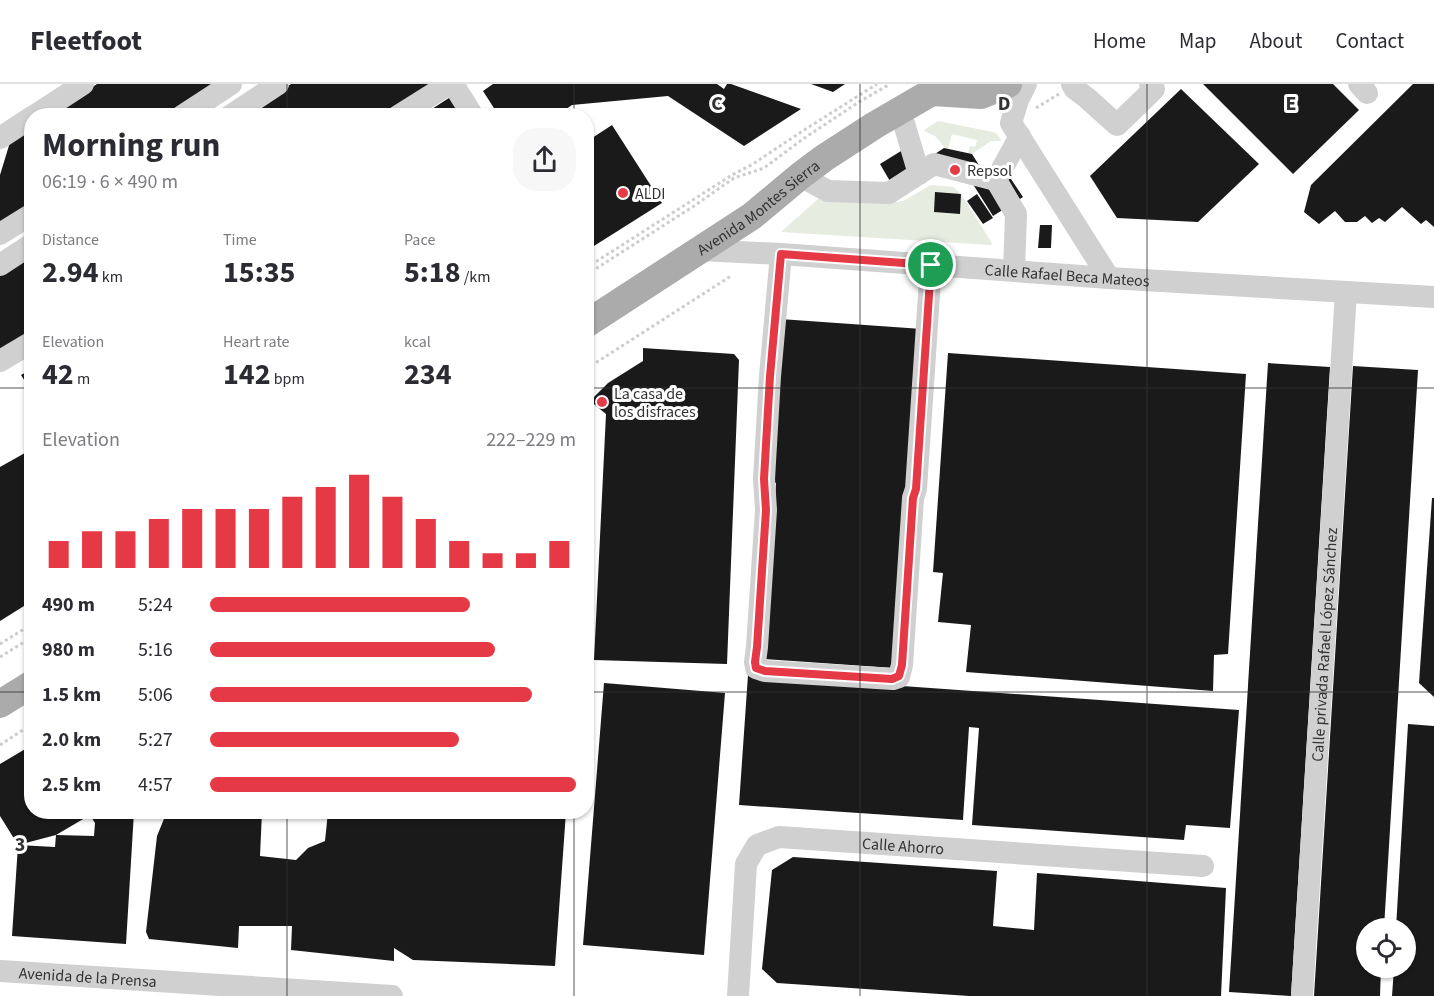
<!DOCTYPE html>
<meta charset="utf-8">
<style>
:root{--surface:#fff;--page:#f7f7f7;--text:#2b2b33;--muted:#7c7c81;--line:#e1e1e2;--accent:#e63946}
body{margin:0;font-family:"Source Sans 3",sans-serif;background:var(--page);color:var(--text);height:100vh;display:flex;flex-direction:column;font-size:22px;white-space:nowrap}
*{box-sizing:border-box;margin:0}
p{font-size:20px;color:var(--muted)}
.icon{flex:none;width:33px;height:33px;fill:none;stroke:currentColor;stroke-width:2;stroke-linecap:round;stroke-linejoin:round}
.map{position:relative;flex:1;overflow:hidden}
.details{position:absolute;left:24px;top:24px;width:570px;height:711px;display:flex;flex-direction:column;background:var(--surface);border-radius:24px;box-shadow:0 2px 4px #0004}
.details>*{flex:none}
.controls{position:absolute;left:1356px;top:834px;display:grid;gap:12px}
.controls a{display:grid;place-items:center;width:60px;height:60px;border-radius:50%;background:var(--surface);box-shadow:0 2px 4px #0004;font-size:30px}
.pin{position:absolute;display:grid;place-items:center;width:51px;height:51px;color:#fff;margin:-26px;border:3px solid #fff;border-radius:50%;box-shadow:0 2px 6px #0007}
.round{display:grid;place-items:center;flex:none;width:63px;height:63px;border-radius:24px;background:var(--page)}
.overview{display:flex;align-items:center;justify-content:space-between;height:102px;padding:0 18px}
h1{font-size:33px;font-weight:700;line-height:45px}
.metrics{display:grid;grid-template-columns:repeat(3,1fr);gap:9px;height:102px;padding:6px 18px}
.metrics div{display:grid;align-content:center}
.metrics b{font-size:30px;font-weight:700}
.metrics small{font-size:16px;font-weight:400}
.metrics p{font-size:16px}
.chart{height:168px;padding:12px 18px}
.chart p{display:flex;justify-content:space-between}
.chart svg{width:100%;height:108px;margin-top:6px;stroke:var(--accent);stroke-width:6}
ul{padding:0 18px;list-style:none;font-size:20px}
li{display:grid;grid-template-columns:96px 72px 1fr;align-items:center;height:45px}
li i{height:15px;border-radius:8px;background:var(--accent)}
header{display:flex;align-items:center;gap:36px;box-sizing:border-box;height:84px;padding:0 30px;background:var(--surface);border-bottom:2px solid var(--line)}
header strong{font-size:28px}
nav{display:flex;gap:33px;margin-inline-start:auto;font-size:21px}
.map>svg:first-child{display:block}
.green{fill:#e6ecdf}
.building{fill:#1a1a1a}
.lines{fill:none;stroke-linecap:round;stroke-linejoin:round}
.path{stroke:#cdcdcd;stroke-width:3;stroke-dasharray:3 3;stroke-linecap:butt}
.minor{stroke:#d0d0d0;stroke-width:22}
.major{stroke:#ababab;stroke-width:28}
.route-casing{stroke:#fff;stroke-width:12}
.route{stroke:#e63946;stroke-width:8}
.grid{fill:none;stroke:#333;stroke-width:1.5;stroke-opacity:0.55}
.poi-dot{fill:#e63946;stroke:#fff;stroke-width:2}
.labels{text-anchor:middle;stroke-width:6;stroke-linejoin:round;paint-order:stroke}
.poi-label{font-size:16px;fill:#333;stroke:#fff;text-anchor:start}
.street-label{font-size:16px;fill:#333;stroke:#fff}
.grid-label{font-size:20px;text-anchor:middle;font-weight:bold;fill:#333;stroke:#fff;stroke-width:6;stroke-linejoin:round;paint-order:stroke}
</style>
<header>
<strong>Fleetfoot</strong>
<nav><a>Home</a><a>Map</a><a>About</a><a>Contact</a></nav>
</header>
<div class="map">
<svg width="1434" height="912" viewBox="0 0 1434 912">
<rect width="100%" height="100%" fill="#fff"/>
<g class="green">
<polygon points="938,37 993,48 997,50 1001,56 1000,57 991,57 972,70 968,69 970,62 975,63 977,56 952,50 948,65 945,64 935,52 924,47 924,46"/>
<polygon points="931,101 953,103 960,109 934,128 960,130 961,110 992,159 991,161 781,148 818,115 898,118 905,116"/>
</g>
<g class="building">
<polygon points="97,0 217,0 169,32 48,32"/>
<polygon points="291,0 437,0 386,32 243,32"/>
<polygon points="493,0 717,0 724,5 727,0 731,0 801,25 744,62 668,12 572,21 556,32 499,32 483,7"/>
<polygon points="811,0 845,0 833,8"/>
<polygon points="1203,0 1333,0 1359,26 1293,90"/>
<polygon points="1413,0 1434,0 1434,143 1426,136 1421,140 1402,123 1385,138 1379,134 1372,139 1365,132 1357,138 1345,138 1335,127 1319,140 1304,128 1311,101"/>
<polygon points="1181,5 1259,80 1198,138 1117,134 1090,92"/>
<polygon points="452,12 465,32 421,32"/>
<polygon points="612,41 662,119 586,167 586,58"/>
<polygon points="32,42 32,121 0,141 0,91 11,55"/>
<polygon points="944,64 972,70 992,102 1009,92 1023,113 993,132 959,78 898,111 880,80 901,67 912,85"/>
<polygon points="935,108 961,110 960,130 934,128"/>
<polygon points="977,110 993,134 983,140 967,117"/>
<polygon points="1040,141 1052,141 1051,164 1038,164"/>
<polygon points="32,169 32,249 0,268 0,189"/>
<polygon points="780,235 922,245 894,584 764,575 776,399 770,398"/>
<polygon points="643,264 734,270 739,276 727,580 594,576 606,330 590,317 608,299 643,277"/>
<polygon points="948,269 1246,290 1228,570 1214,571 1213,607 966,588 971,541 938,538 943,489 933,488"/>
<polygon points="1268,279 1330,283 1291,912 1229,908"/>
<polygon points="1353,282 1418,286 1384,844 1366,844 1366,884 1381,884 1380,912 1314,912"/>
<polygon points="32,285 32,308 21,291"/>
<polygon points="32,365 32,517 0,537 0,383"/>
<polygon points="1432,414 1434,414 1434,613 1419,599"/>
<polygon points="748,591 1239,626 1230,744 1186,741 1184,756 972,741 979,644 969,643 963,736 739,721"/>
<polygon points="604,599 725,609 704,871 583,861"/>
<polygon points="1408,640 1434,642 1434,912 1392,912 1394,884 1406,884 1406,844 1396,844"/>
<polygon points="32,661 32,728 134,728 126,860 12,852 18,761 55,763 56,751 94,752 95,739 90,731 56,751 18,761 0,732 0,680"/>
<polygon points="173,728 262,728 260,772 296,776 308,764 325,757 328,728 566,728 555,882 413,876 394,864 394,877 291,866 292,842 239,842 238,864 149,855 146,848 157,752 166,730"/>
<polygon points="793,773 997,787 993,842 1034,846 1037,789 1226,804 1221,912 969,912 777,899 762,885 772,786"/>
</g>
<g class="lines">
<g class="path">
<polyline points="1036,24 1059,10"/>
<polyline points="586,184 732,91 753,80 801,48 877,0"/>
<polyline points="586,191 694,122 734,94 764,84 803,55 859,18 890,0"/>
<polyline points="586,285 731,192"/>
<polyline points="0,560 32,540"/>
<polyline points="0,573 32,553"/>
<polyline points="0,661 32,640"/>
</g>
<g class="minor">
<polyline points="453,0 473,32"/>
<polyline points="1026,0 1018,16 1011,39 1109,194"/>
<polyline points="1072,0 1075,5 1087,14 1117,41 1154,5 1150,0"/>
<polyline points="1359,0 1367,9"/>
<polyline points="900,26 919,90"/>
<polyline points="34,32 83,0"/>
<polyline points="182,32 231,0"/>
<polyline points="230,32 278,0"/>
<polyline points="398,32 449,0"/>
<polyline points="0,54 32,33"/>
<polyline points="800,92 828,107 889,109 934,80 996,96"/>
<polyline points="0,150 32,130"/>
<path id="s1" d="M700 166 781 170 1109 194 1434 213"/>
<polyline points="781,170 770,292 764,395 766,426 757,563 755,578 756,584 765,587 893,595 899,593 902,581 913,414 916,405 931,181"/>
<polyline points="0,181 32,160"/>
<polyline points="1014,187 1016,130 996,96 1020,52"/>
<polyline points="0,277 32,258"/>
<path id="s2" d="M0 887 392 912"/>
<path id="s3" d="M738 912 746 780 757 761 779 753 1203 782"/>
<path id="s4" d="M1302 912 1346 208"/>
</g>
<g class="major">
<polyline points="932,8 981,11 1008,0"/>
<path id="s5" d="M586 240 752 132 800 92 824 74 875 41 932 8 938 0"/>
<polyline points="0,620 32,600"/>
</g>
</g>
<g class="lines">
<defs>
<polygon id="route" points="781,170 931,181 916,405 913,414 902,581 899,592 892,595 765,587 756,584 755,578 757,563 766,426 764,395 770,292"/>
</defs>
<use href="#route" class="route-casing"/>
<use href="#route" class="route"/>
</g>
<path class="grid" d="M287 0V32M574 0V32M860 0V912M1147 0V912M0 304H32M586 304H1434M0 608H32M586 608H1434M287 728V912M574 728V912"/>
<g class="poi-dot">
<circle cx="955" cy="86" r="6"/>
<circle cx="623" cy="109" r="6"/>
<circle cx="602" cy="318" r="6"/>
</g>
<g class="labels">
<g class="poi-label">
<text x="967" y="92">Repsol</text>
<text x="635" y="115">ALDI</text>
<text x="614" y="315">La casa de<tspan x="614" dy="18">los disfraces</tspan></text>
</g>
<g class="street-label">
<text dy="6" stroke="none"><textPath href="#s5" startOffset="208">Avenida Montes Sierra</textPath></text>
<text dy="6" stroke="none"><textPath href="#s1" startOffset="368">Calle Rafael Beca Mateos</textPath></text>
<text dy="6" stroke="none"><textPath href="#s4" startOffset="352">Calle privada Rafael López Sánchez</textPath></text>
<text dy="6" stroke="none"><textPath href="#s3" startOffset="302">Calle Ahorro</textPath></text>
<text dy="6" stroke="none"><textPath href="#s2" startOffset="88">Avenida de la Prensa</textPath></text>
</g>
</g>
<g class="grid-label">
<text x="717" y="26">C</text>
<text x="1004" y="26">D</text>
<text x="1291" y="26">E</text>
<text x="20" y="767">3</text>
</g>
</svg>
<div class="controls">
<a><svg class="icon" aria-label="locate" viewBox="0 0 24 24"><circle cx="12" cy="12" r="6"/><path d="M12 2v4M12 18v4M2 12h4M18 12h4"/></svg></a>
</div>
<div class="pin" style="left:931px;top:181px;background:#1e9e55"><svg class="icon" aria-label="arrive" viewBox="0 0 24 24"><path d="M6 21V4h12l-3 4 3 4H6"/></svg></div>
<section class="details">
<div class="overview"><div><h1>Morning run</h1><p>06:19 · 6 × 490 m</p></div><a class="round"><svg class="icon" aria-label="share" viewBox="0 0 24 24"><path d="M12 15V3M7 8l5-5 5 5M5 13v7h14v-7"/></svg></a></div>
<div class="metrics">
<div><p>Distance</p><b>2.94<small> km</small></b></div>
<div><p>Time</p><b>15:35</b></div>
<div><p>Pace</p><b>5:18<small> /km</small></b></div>
</div>
<div class="metrics">
<div><p>Elevation</p><b>42<small> m</small></b></div>
<div><p>Heart rate</p><b>142<small> bpm</small></b></div>
<div><p>kcal</p><b>234</b></div>
</div>
<div class="chart"><p><span>Elevation</span>222–229 m</p>
<svg viewBox="0 0 160 44" preserveAspectRatio="none"><path d="M5 44V33M15 44V29M25 44V29M35 44V24M45 44V20M55 44V20M65 44V20M75 44V15M85 44V11M95 44V6M105 44V15M115 44V24M125 44V33M135 44V38M145 44V38M155 44V33"/></svg>
</div>
<ul>
<li><b>490 m</b>5:24<i style="width:71%"></i></li>
<li><b>980 m</b>5:16<i style="width:78%"></i></li>
<li><b>1.5 km</b>5:06<i style="width:88%"></i></li>
<li><b>2.0 km</b>5:27<i style="width:68%"></i></li>
<li><b>2.5 km</b>4:57<i style="width:100%"></i></li>
</ul>
</section>
</div>
